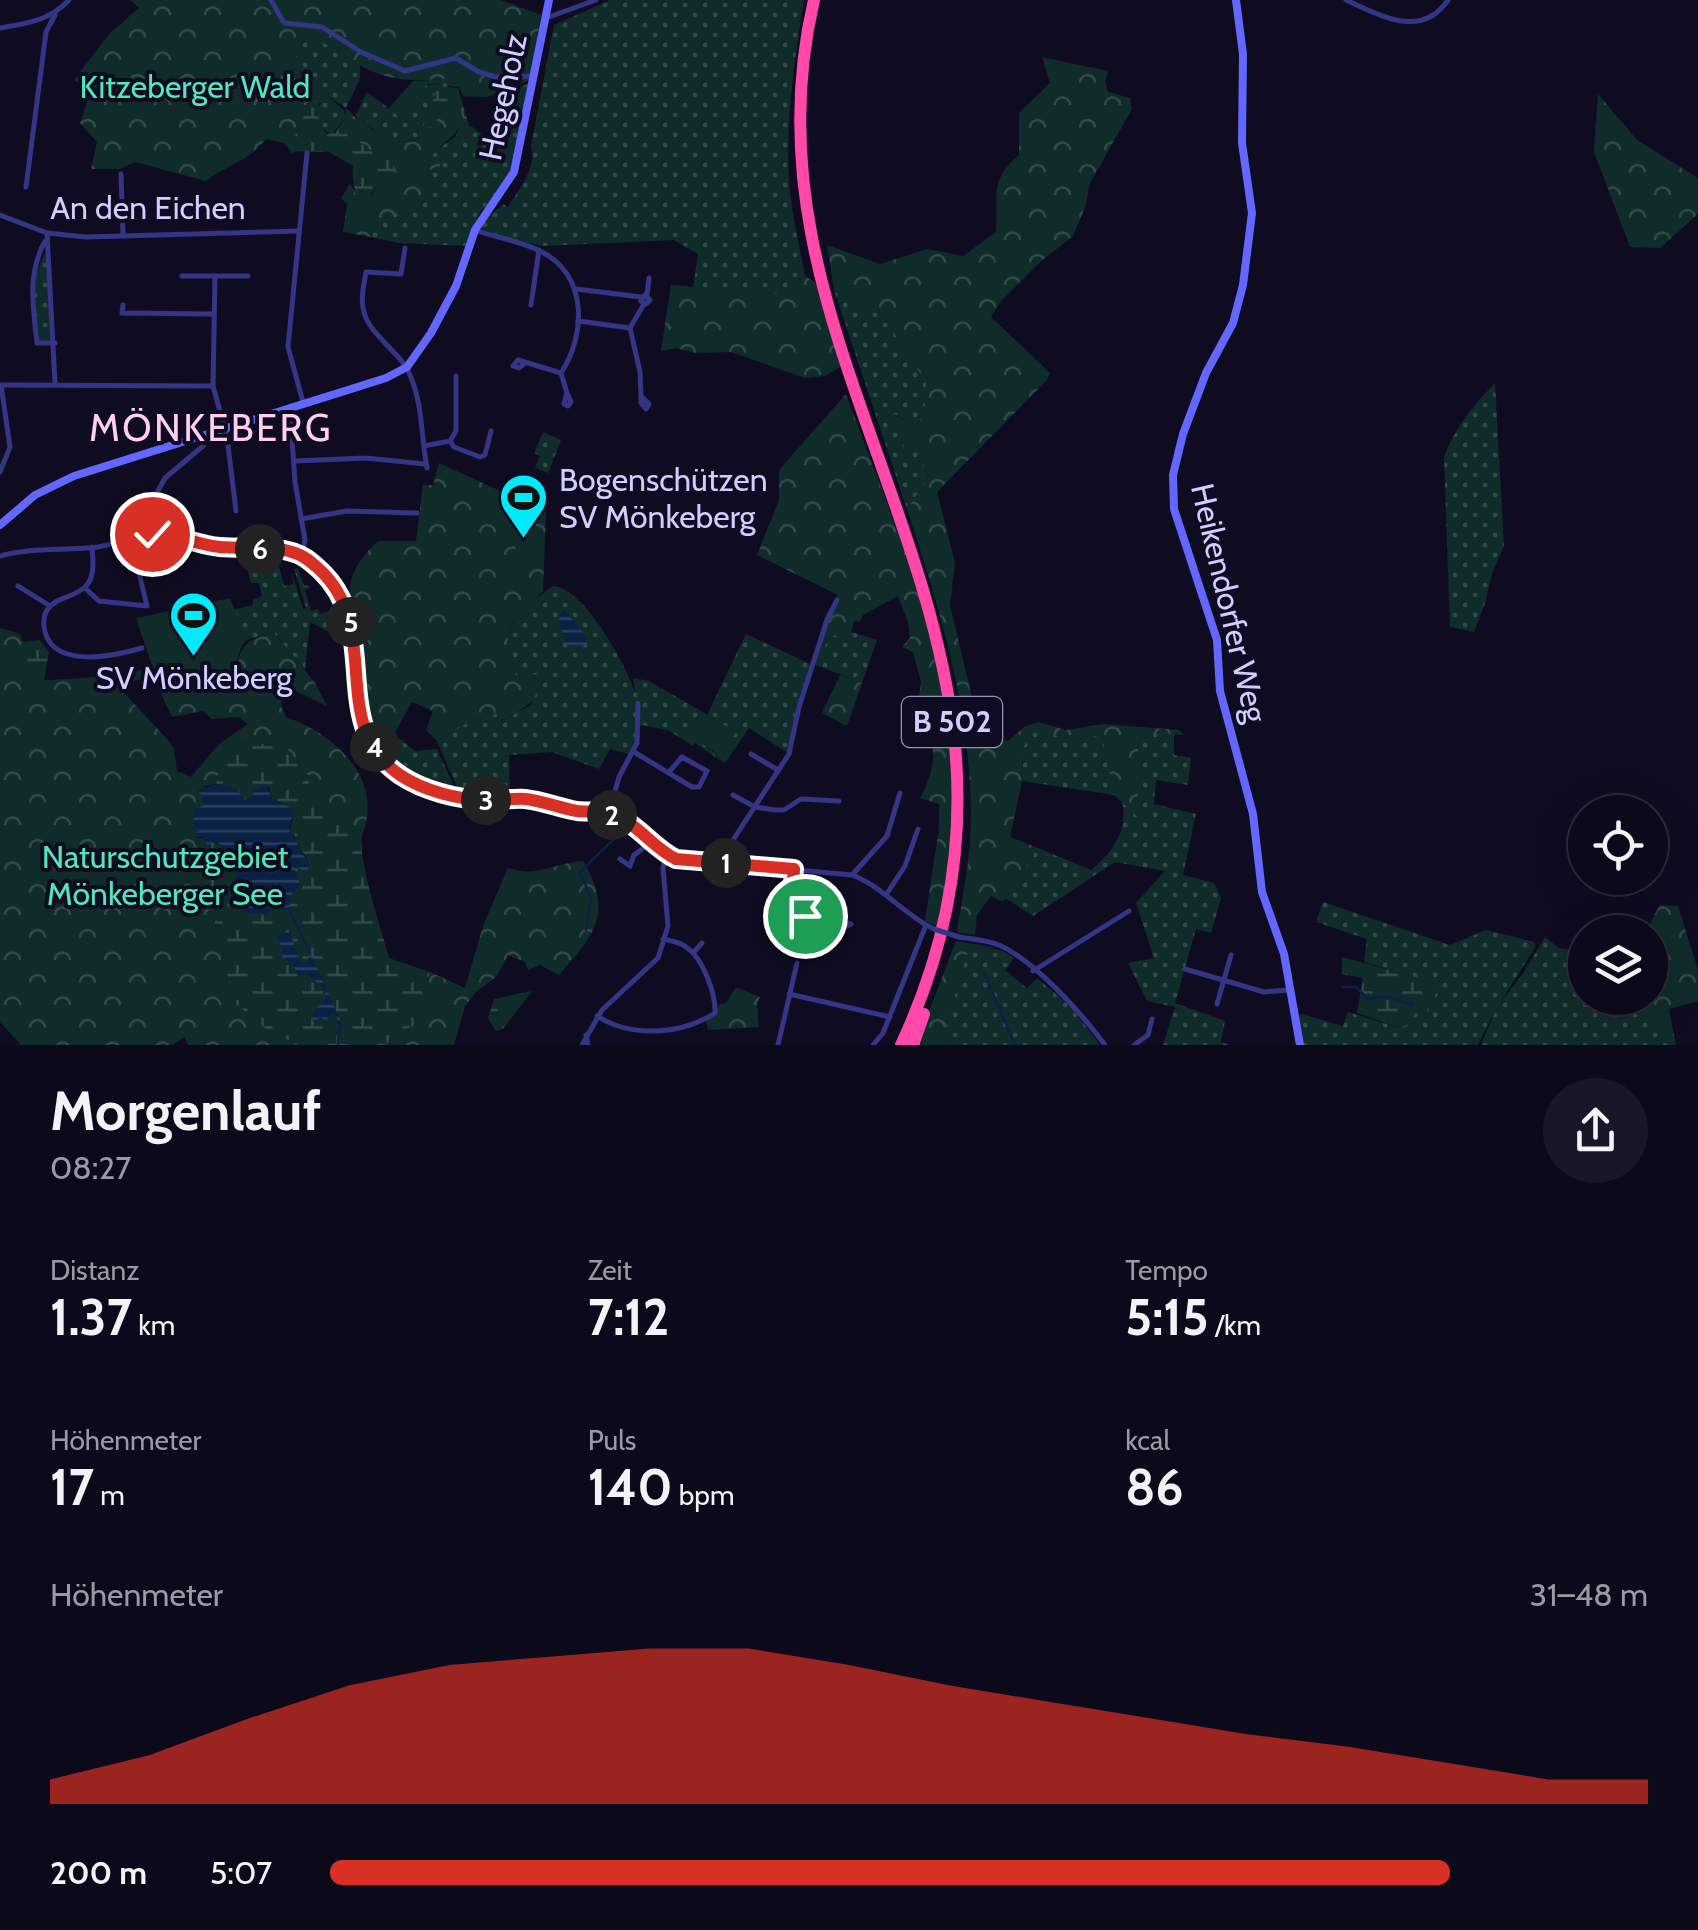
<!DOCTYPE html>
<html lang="de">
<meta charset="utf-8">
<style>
:root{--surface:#0b091a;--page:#191727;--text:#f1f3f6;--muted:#9a9aa2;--line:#2b2a39;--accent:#d93025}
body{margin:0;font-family:Cabin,sans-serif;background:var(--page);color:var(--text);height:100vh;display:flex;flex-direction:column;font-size:38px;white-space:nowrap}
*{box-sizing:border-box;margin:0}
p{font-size:32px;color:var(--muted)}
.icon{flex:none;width:55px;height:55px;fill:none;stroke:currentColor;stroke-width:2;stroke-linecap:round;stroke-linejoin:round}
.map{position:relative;height:1045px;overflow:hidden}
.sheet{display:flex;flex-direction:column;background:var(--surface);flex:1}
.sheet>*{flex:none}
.controls{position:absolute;left:1568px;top:795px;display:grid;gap:20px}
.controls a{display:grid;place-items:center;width:100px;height:100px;border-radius:50%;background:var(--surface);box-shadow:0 10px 40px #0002,0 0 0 2px var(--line);font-size:50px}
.pin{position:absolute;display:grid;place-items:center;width:85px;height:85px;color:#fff;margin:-42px;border:5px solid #fff;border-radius:50%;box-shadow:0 2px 10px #0007}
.km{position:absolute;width:50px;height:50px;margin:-25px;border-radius:50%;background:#222;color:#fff;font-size:28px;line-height:50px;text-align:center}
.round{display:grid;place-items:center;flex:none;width:105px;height:105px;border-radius:52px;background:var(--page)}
.headline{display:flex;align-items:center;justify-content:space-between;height:170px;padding:0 50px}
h1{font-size:55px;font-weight:700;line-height:75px}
.metrics{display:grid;grid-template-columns:repeat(3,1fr);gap:15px;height:170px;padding:10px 50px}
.metrics div{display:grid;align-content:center}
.metrics b{font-size:50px;font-weight:700}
.metrics small{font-size:28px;font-weight:400}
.metrics p{font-size:28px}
.chart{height:280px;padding:20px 50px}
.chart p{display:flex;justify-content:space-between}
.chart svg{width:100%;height:180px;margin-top:10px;fill:var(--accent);opacity:.7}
ul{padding:0 50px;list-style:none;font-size:32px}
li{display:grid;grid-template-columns:160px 120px 1fr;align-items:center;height:75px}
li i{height:25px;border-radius:12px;background:var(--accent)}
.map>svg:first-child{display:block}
.grass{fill:url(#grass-dots)}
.forest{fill:url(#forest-crowns);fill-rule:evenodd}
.wetland{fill:url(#wetland-marsh)}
.garden{fill:#0f2c2a}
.water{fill:url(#water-rules)}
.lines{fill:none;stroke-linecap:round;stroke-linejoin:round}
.stream{stroke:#082144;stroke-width:2.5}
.street{stroke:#343584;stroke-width:5}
.secondary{stroke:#6467ff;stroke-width:8}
.highway{stroke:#ff48a8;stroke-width:12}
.street-bridge{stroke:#343584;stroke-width:5}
.route-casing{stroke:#fff;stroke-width:20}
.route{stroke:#d93025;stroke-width:12}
.labels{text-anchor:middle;stroke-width:8;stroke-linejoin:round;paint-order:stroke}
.shield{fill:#0f0c22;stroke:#9693bd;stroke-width:2.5}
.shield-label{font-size:30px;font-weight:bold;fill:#d0cdff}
.park-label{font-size:32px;fill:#52e6ba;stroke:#0f0c22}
.street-label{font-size:32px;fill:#d0cdff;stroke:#0f0c22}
.poi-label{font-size:32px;fill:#d0cdff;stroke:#0f0c22;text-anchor:start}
.quarter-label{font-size:38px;letter-spacing:2.5px;fill:#ffcff0;stroke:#0f0c22}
</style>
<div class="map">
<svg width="1698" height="1045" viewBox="0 0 1698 1045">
<defs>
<pattern id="grass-dots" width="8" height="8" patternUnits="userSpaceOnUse" patternTransform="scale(2.5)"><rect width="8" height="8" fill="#0f2c2a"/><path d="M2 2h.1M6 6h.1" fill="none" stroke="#31494a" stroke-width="1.8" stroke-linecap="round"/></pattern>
<pattern id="forest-crowns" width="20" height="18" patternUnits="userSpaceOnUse" patternTransform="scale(2.5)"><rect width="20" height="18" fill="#0f2c2a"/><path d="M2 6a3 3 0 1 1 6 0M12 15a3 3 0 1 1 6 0" fill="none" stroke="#31494a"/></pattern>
<pattern id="wetland-marsh" width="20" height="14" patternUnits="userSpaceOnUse" patternTransform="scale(2.5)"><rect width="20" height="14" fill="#0f2c2a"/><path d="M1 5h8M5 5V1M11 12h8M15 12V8" fill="none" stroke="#31494a"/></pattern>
<pattern id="water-rules" width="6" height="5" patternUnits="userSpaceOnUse" patternTransform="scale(2.5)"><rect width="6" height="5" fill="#082144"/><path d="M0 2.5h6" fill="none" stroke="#2b4060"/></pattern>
</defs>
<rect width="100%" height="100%" fill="#0f0c22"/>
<g class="grass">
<path d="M610 0H804C794 64 784 127 790 192 793 220 800 249 805 276L778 294 693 288 698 254 674 240 543 246 505 239 482 229C481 219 496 211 504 204L507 208C519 190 537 168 531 146L554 25Z"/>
<polygon points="305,36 318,38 360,65 360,79 346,108 316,88 292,66"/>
<polygon points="446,82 448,87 436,91 421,138 405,143 387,142 356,115 367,92 400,117 423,86"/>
<path d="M530 83 514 164 493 199 480 212 465 246 399 243 370 237 379 223 433 189 424 180 432 153 455 137 460 139 471 126 482 134 476 146 485 145 491 125 508 124C514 112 511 104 504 93Z"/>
<polygon points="323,99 329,99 335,109 344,110 345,118 332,135 320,127 317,111"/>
<path d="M47 251 52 341H39C36 310 28 278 47 251Z"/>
<polygon points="834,290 884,317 927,382 924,414 915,425 894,414 906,451 918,446 928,479 907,509"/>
<path d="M1495 383 1504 546 1492 573 1485 603 1474 632 1450 627 1444 457C1455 427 1473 406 1495 383Z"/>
<polygon points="543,432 561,440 548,473 535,468 540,456 534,453"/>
<polygon points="243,551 286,553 287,559 278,561 284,586 293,584 292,573 303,609 306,608 294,569 298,568 304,586 309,585 310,588 305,590 311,611 318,609 320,614 337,608 336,603 341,600 347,616 339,614 331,617 335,628 333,634 310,622 305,670 274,633 246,640 233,610 253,605 253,600 262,596 259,583 251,583"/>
<path d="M553 586C583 587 627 665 635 693L633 678 649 681 701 711 690 735 714 752 715 757 695 743 693 746 668 730 642 725 638 729 632 755 610 749 599 769 552 752 509 755 510 797 490 798 460 794 437 741 477 717 497 713 501 721 531 705 539 675 517 676 506 661 510 626 531 602Z"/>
<polygon points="851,632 877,640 862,683 819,666 829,634 849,637"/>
<polygon points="746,634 812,665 788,753 749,728 725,763 720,760 735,732 707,715"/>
<path d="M369 714 415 751 437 749 457 793C412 782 379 763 364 718Z"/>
<path d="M1138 731 1174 734V755L1191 758 1188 785 1156 780 1154 804 1196 814 1183 875 1214 883 1221 898 1211 933 1196 929 1175 1003 1225 1021 1221 1042 1230 1045H1163L1175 1007 1147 1001 1128 963 1154 958 1136 903 1165 871 1115 862 1033 916 1005 898 1038 848 1091 870C1112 853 1129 830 1122 802L1138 815Z"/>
<polygon points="1031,732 1052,733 1061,739 1102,735 1114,795 1022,781 1023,748"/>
<path d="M1323 902 1450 945 1486 930 1534 942 1536 946 1500 1003 1524 972 1545 937 1559 948 1585 952 1578 979 1585 984V998C1595 998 1607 996 1617 1000 1638 1008 1650 1028 1673 1031L1676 1045H1481L1497 1006 1478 1045H1303L1297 1018 1301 1014 1343 1026 1348 1012 1403 1029 1418 1009 1426 1014 1440 985 1364 962 1367 939 1316 922Z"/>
<path d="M969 948C987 949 1000 946 1014 958L1005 970 1027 988 1037 978 1071 1007 1100 1045H951L945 1028Z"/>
</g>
<g class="forest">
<path d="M130 0H501L541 15 530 80 487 97H477L468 77C433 80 400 85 367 69 346 59 329 40 305 37L292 66 344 110 335 109 329 99 314 95 295 136 298 151 292 153 284 143 266 139C247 163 229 163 206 181L135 162 120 169H91L97 142 80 123 87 103 86 86 74 80 110 33 139 8Z"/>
<path d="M1042 57 1108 71 1105 82 1108 92 1130 98 1132 109 1090 183 1085 207 1073 236 1040 262 1001 301 991 317 1050 373 1047 380 937 492 955 563 950 605 981 735 1008 741 1024 727 1038 722 1066 730 1102 724 1179 730 1184 735 1138 732V817L1114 795 1102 736 1061 739 1052 733H1031L1023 748 1022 781 1010 837 1038 848 1003 902 991 896 977 915 975 935 957 932C963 894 971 855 971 817 971 710 940 609 907 509L928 478 918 446 906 452 892 414 916 425 924 414 926 382 884 317 834 290 827 245 880 264 927 249 963 256 996 232C998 195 989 181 1019 155V113L1050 83Z"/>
<polygon points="1598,94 1637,140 1698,178 1698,214 1660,248 1630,247 1594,152"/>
<path d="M457 105 463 118C452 145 441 140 430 159L444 153 447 155 436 172 429 169 424 180 433 189C414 209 385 213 370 237L343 232 347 204 341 198 350 184 356 193 375 204 372 194 379 186 381 158 359 142V124L356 115C375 133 393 152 421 138L423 127H434L438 114Z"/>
<polygon points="805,276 818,284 840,367 825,376 805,378 731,352 695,353 676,348 661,351 671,285 778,294"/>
<path d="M846 394 918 585 949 712 955 827 940 927 925 921 939 828V804L920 798C937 767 939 741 917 713L921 682 913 652 902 647 910 638 908 622 898 596 863 615 860 622 854 621 850 637 829 635 819 666 812 665 826 614 838 595 757 555 779 500V470Z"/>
<path d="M439 463 546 512 543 591 510 625 506 661 517 676 539 674C541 703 523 709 500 721L497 714 477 717 437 741 426 730 433 711 412 702 394 734 370 715 364 718 354 612C342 583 357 561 378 541H416L423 485H433Z"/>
<path d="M0 628 20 634 35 681 98 677 153 668 171 699 237 671C240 642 248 640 274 633L315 683 327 706 285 686 281 706 286 717C335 734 385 780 362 835L344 819 307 804 285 746 239 742 221 762 216 784 205 786 200 832 194 837 208 879 216 929 226 958V976L234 988 236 1004 295 1045H188L185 1037 172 1045H21L0 1022ZM153 677 172 717 203 711 212 719 239 717 248 724 219 744 191 777 177 771 174 749 168 740 124 693V683Z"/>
<polygon points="840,675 862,683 847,726 822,713"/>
<path d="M583 861C614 912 595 935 559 975L540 965 528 970 525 962 508 955 497 976 476 992 465 1006 454 1045H385L406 1029 428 1019 425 995 430 972 465 988 483 926 508 868C536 878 555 863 583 861Z"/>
<polygon points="1660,905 1678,906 1698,970 1698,1001 1669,1009 1673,1031 1660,1030 1612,998 1650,998 1650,932 1645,932"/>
<polygon points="956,941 998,948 969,949 945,1027 951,1045 916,1045"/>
<polygon points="736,987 760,997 757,1005 759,1027 708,1030 706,1021 715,1015 719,1005 726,1003"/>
</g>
<g class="wetland">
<polygon points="448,87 458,88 470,129 460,139 455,137 463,118 457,105 439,114 434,127 423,127 436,91"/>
<path d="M314 94 328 99 319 103C317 115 318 125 327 134L336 132 345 118 346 108C357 117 364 127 359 142L381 158 392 159 394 172 389 186H379L371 194 376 204 367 206 355 202C357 190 351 182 353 166L329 152 298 151 295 136Z"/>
<polygon points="40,640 49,652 44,682 34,681 21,642"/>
<path d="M238 742 285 746 309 776 308 804 344 819 362 835C357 858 382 931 389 958L430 972 425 995 429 1019 406 1029 385 1045H295L285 1038H277L236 1004 234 988 226 976V958L216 929 208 879 194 837 215 841 225 850 220 854 224 864H233L237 875 236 888 244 897V912L289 903 294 866 307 857 299 849 294 834H289L293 818 288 806 272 799 269 787 253 790 252 798 244 800 237 790 216 784 221 762Z"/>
<polygon points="1342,957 1440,984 1427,1014 1418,1010 1403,1029 1357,1013 1363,978 1342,974"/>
<polygon points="532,991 503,1029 496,1031 488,1018 494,999"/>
</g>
<g class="garden">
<polygon points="457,71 468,77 477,97 463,96 459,87 448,86 446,83 427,84 400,117 389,108 413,81 445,79"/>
<polygon points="523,512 536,516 535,552 531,568 521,571 517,566 513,523 518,514"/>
<path d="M230 598 246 640C235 654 236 669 239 685L185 701 183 696 171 699 153 668 136 618Z"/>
<polygon points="701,711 736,732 720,760 715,757 714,751 689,735"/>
</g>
<g class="water">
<polygon points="563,609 586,636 587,645 574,647 567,644 558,621"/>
<polygon points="216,784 237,790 245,800 252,798 253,790 267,785 272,799 288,806 293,812 289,833 294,834 299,849 310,864 307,871 299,869 300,860 294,866 300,885 292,894 289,910 280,910 275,905 266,915 244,912 244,897 238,889 233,892 228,887 235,883 237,875 233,865 216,860 214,855 225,850 216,841 207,845 203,837 194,837 194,833 200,831 193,824 195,809 202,806 204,798 197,790"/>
<path d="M286 931 290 933 301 963H307L310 952 343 1026 339 1030 336 1016 332 1013 326 1020 320 1017 314 1022 311 1019 316 1008 326 1001 325 990C320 985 313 977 303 973L298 976 292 963 282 958V946L276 938Z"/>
</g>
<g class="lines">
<g class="stream">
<polyline points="289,910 309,952"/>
<polyline points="586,930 591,898 580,872 614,839"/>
<polyline points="984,973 1015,1045"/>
<polyline points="1343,987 1356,987 1367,998 1389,997 1413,1005"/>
<polyline points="338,1045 339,1030"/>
</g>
<g class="street">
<polyline points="271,0 284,23 322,27 361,52 405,71 456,58 479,72 496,77 534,76"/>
<path d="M1346 0C1380 15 1421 40 1448 0"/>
<polyline points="546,18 596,0"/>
<path d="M0 28C28 23 49 21 69 0"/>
<polyline points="121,174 123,234"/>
<polyline points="26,187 46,32 55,15"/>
<polyline points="0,215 47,233 86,237 299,231"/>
<path d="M475 230C497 238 522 241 542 252 588 276 586 335 561 373L518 360 513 366 519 368 525 363"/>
<polyline points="47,233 55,383"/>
<path d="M45 241C27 275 33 306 37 343H55"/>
<path d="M405 248 401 274 366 272C364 285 360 299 364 312 370 336 400 351 410 375 423 405 421 437 427 468"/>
<polyline points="182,276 248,276"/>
<polyline points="215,276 213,386 227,437 236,511"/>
<polyline points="576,289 641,297"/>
<polygon points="645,295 650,300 646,304 641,301"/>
<polyline points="647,295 649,278"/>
<polyline points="123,305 122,313 214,314"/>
<polyline points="531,305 539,250"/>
<polyline points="578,321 630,328"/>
<polyline points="630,328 640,372 641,396 649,404 646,409 641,403 641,396"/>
<polyline points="630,328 644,304"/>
<polyline points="561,373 567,393 564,404 568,406 571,402 567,393"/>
<polyline points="0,385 212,386"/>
<polyline points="303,402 288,347 307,153"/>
<polyline points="290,410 295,482 305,540 302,556"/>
<polyline points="450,441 454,447 480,457 485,455 491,431"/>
<polyline points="424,446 450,441 456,431 456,376"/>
<polyline points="294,461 366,458 425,464"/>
<polyline points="0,472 10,447 1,385"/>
<polyline points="301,519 347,511 417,513"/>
<polyline points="138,536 137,530 165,478 203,446 205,435"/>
<path d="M92 547C93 560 95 575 87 585 76 598 56 596 47 610 43 617 43 624 45 632 55 669 115 656 142 648"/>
<path d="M0 556C33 547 65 551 98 547 120 543 141 532 164 534 185 536 203 546 224 547 247 548 277 544 299 554 320 563 341 588 348 609 368 665 343 728 396 771 419 790 458 800 488 800 501 801 514 798 526 799 544 801 561 808 578 811 588 812 598 811 608 813 637 821 651 847 677 859L852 875C884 887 904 915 934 929"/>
<polyline points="18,586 50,606"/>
<polyline points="85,588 99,601 147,606 138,569"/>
<polyline points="634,752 692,787 699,787 707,771 682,757 669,772"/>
<polyline points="751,754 778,770"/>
<polyline points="733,795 755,807 775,810 784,810 801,799 839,801"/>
<polyline points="609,813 619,777 637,743 638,703"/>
<polyline points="620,859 630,866 634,855 653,841"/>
<polyline points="718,863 789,754 799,707 827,620 837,600"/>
<polyline points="795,869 791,913 845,927 851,924 846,922 840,926"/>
<polyline points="852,875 887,836 900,793"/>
<polyline points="886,895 905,866 918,829"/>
<path d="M959 937C972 939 987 940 999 945 1035 961 1082 1014 1105 1045"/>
<polyline points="693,953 702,943"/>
<polyline points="1185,969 1264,992 1289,990"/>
<polyline points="1033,971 1129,911"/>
<polyline points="789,994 890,1017"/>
<polyline points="1217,1004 1231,955"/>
<path d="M597 1016C631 1038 681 1035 715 1013 716 994 703 958 686 947 680 942 671 941 663 939"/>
<polyline points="586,1035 588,1045"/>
<polyline points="582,1045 602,1010 658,958 668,926 663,868 666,854"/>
<polyline points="778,1045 797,963"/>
<polyline points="873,1045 883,1033 926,925"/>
<polyline points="1134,1045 1148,1035 1152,1019"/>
</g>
<g class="secondary">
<polyline points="1236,0 1243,54 1242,143 1252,213 1243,285 1233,323 1206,373 1183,434 1173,475 1174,509 1217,640 1220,691 1253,814 1262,892 1284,954 1300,1045"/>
<polyline points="0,525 35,495 74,476 386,378 407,367 431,333 456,286 475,230 514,172 549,0"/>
</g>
<g class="highway">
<path d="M814 0C750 271 925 480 954 736 966 844 947 947 901 1045"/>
<polyline points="913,1045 924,1014"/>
</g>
<polyline class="street-bridge" points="934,929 959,937"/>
</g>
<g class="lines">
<defs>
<path id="route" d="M152 534C176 533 196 545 220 547 244 549 272 545 295 553 305 556 312 563 320 570 384 630 326 724 400 775 424 791 459 800 487 800 500 801 512 798 525 799 543 801 560 808 577 811 587 812 598 811 608 813 637 821 651 847 676 859L794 869 791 913 805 916"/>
</defs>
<use href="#route" class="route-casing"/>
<use href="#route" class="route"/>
</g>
<defs>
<symbol id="stadium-pin" viewBox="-11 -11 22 30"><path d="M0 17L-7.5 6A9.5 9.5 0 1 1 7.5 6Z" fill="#00eaf8" stroke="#0f0c22"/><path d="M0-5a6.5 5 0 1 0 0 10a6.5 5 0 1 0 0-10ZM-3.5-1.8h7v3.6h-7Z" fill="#111"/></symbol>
</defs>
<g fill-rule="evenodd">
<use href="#stadium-pin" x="496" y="470" width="55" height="75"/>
<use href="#stadium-pin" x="166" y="588" width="55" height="75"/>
</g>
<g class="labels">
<rect class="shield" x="902" y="697" width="100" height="50" rx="8"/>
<g class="shield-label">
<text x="952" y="732">B 502</text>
</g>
<g class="park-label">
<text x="195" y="98">Kitzeberger Wald</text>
<text x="165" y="868">Naturschutzgebiet<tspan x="165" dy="37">Mönkeberger See</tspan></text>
</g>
<g class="street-label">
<text transform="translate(503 97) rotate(-78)" y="11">Hegeholz</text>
<text x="148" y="219">An den Eichen</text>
<text transform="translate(1229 603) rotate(77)" y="11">Heikendorfer Weg</text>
</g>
<g class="poi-label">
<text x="559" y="491">Bogenschützen<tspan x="559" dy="37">SV Mönkeberg</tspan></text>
<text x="194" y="689" text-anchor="middle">SV Mönkeberg</text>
</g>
<g class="quarter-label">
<text x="211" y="441">MÖNKEBERG</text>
</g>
</g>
</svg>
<div class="controls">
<a><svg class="icon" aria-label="locate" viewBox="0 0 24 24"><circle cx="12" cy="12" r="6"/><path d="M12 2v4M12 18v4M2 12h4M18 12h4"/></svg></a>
<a><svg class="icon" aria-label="layers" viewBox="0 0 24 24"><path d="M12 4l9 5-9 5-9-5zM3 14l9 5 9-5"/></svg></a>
</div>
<div class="pin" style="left:805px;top:916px;background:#1e9e55"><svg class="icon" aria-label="arrive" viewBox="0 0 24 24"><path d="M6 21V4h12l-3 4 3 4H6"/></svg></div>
<div class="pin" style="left:152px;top:534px;background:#d93025"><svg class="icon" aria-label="check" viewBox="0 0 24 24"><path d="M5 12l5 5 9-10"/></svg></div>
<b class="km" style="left:726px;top:863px">1</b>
<b class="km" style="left:612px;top:815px">2</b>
<b class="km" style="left:486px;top:800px">3</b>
<b class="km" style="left:375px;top:747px">4</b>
<b class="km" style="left:351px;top:622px">5</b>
<b class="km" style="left:260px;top:549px">6</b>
</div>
<section class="sheet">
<div class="headline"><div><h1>Morgenlauf</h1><p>08:27</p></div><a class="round"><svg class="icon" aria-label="share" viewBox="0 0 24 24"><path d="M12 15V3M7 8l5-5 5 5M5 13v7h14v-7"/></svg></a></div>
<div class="metrics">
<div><p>Distanz</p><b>1.37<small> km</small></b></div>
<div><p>Zeit</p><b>7:12</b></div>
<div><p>Tempo</p><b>5:15<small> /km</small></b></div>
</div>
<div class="metrics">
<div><p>Höhenmeter</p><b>17<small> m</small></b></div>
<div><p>Puls</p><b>140<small> bpm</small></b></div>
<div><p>kcal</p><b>86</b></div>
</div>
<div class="chart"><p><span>Höhenmeter</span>31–48 m</p>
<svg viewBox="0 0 160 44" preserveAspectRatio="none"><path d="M0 44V38L10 32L20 23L30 15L40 10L50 8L60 6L70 6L80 10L90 15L100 19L110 23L120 27L130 30L140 34L150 38L160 38V44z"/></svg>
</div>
<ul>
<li><b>200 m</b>5:07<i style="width:85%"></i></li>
</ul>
</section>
